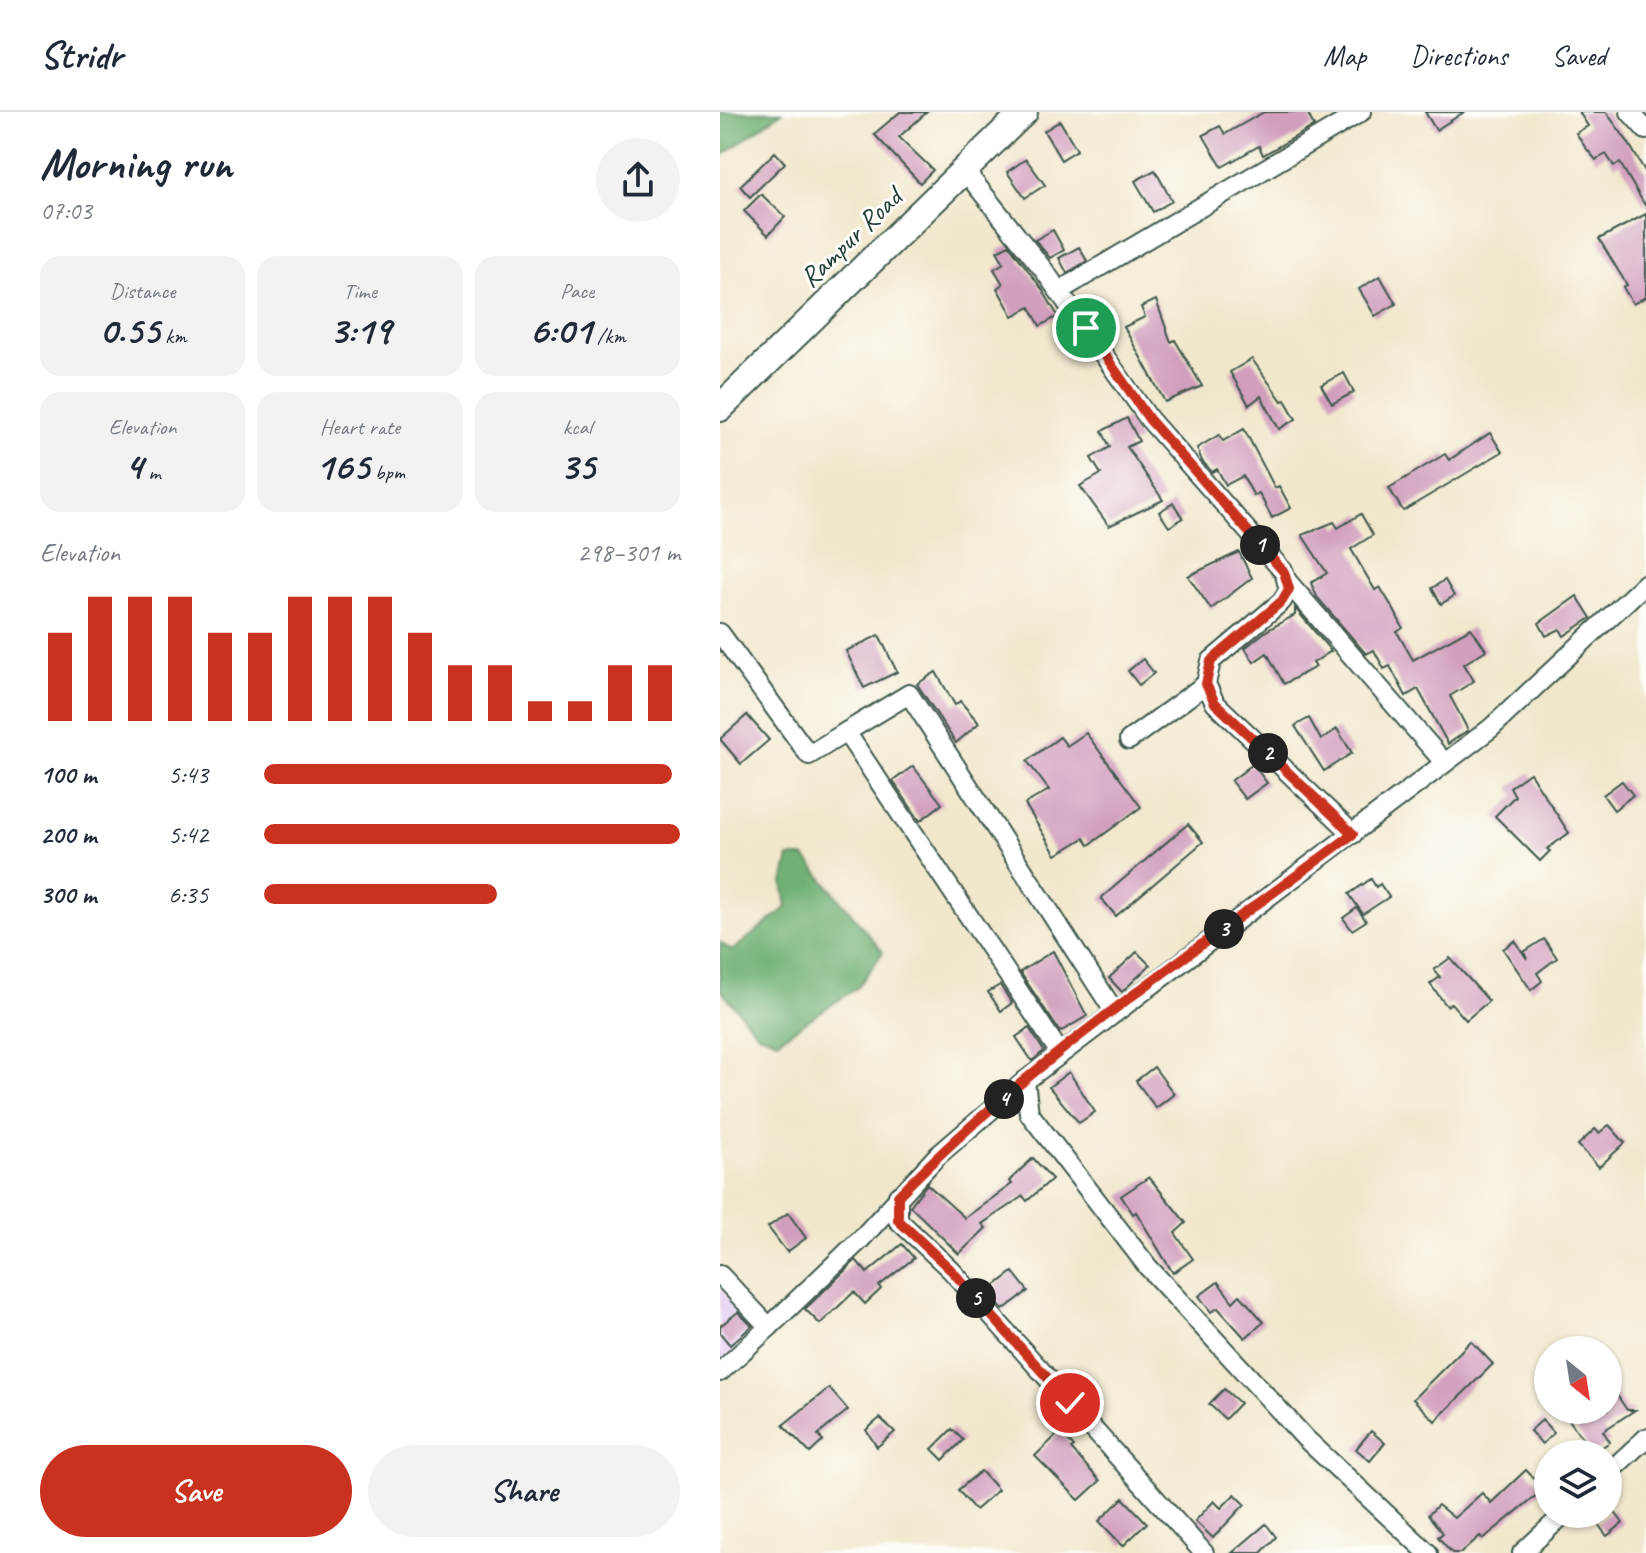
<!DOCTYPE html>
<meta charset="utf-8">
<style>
:root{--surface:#fff;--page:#f2f2f3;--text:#1f2937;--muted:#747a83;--line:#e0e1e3;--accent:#c8321e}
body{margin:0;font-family:Caveat,sans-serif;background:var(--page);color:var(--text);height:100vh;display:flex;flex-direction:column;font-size:30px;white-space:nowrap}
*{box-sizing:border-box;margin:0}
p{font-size:26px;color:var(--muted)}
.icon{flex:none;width:44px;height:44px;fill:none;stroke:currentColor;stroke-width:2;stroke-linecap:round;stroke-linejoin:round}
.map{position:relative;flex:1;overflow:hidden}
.details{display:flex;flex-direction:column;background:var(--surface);width:720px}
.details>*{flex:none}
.needle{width:52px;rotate:150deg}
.controls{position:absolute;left:814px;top:1224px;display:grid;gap:16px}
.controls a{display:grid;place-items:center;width:88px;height:88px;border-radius:50%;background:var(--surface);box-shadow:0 2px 6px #0004;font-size:40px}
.pin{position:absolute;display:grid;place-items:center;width:68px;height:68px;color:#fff;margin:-34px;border:4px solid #fff;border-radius:50%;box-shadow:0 2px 8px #0007}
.km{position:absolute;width:40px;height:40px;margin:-20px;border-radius:50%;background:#222;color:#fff;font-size:22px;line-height:40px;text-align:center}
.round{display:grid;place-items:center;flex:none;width:84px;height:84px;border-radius:42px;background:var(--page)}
.overview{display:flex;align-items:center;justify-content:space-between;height:136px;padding:0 40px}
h1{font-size:44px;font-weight:700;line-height:60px}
.figures{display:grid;grid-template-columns:repeat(3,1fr);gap:12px;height:136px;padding:8px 40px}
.figures div{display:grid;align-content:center;border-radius:20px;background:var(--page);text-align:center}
.figures b{font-size:40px;font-weight:700}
.figures small{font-size:22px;font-weight:400}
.figures p{font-size:22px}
.chart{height:224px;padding:16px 40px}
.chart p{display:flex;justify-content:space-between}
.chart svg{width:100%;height:144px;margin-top:8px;stroke:var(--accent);stroke-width:6}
.cta{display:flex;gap:16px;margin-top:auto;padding:16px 40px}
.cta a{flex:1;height:92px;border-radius:48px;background:var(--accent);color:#fff;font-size:32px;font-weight:700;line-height:92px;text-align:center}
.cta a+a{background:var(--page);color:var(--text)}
ul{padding:0 40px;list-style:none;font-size:26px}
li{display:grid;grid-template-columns:128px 96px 1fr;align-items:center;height:60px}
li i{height:20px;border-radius:10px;background:var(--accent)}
header{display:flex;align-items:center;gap:48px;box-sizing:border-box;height:112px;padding:0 40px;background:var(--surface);border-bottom:2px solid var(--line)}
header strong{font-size:38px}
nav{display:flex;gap:44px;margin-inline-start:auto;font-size:28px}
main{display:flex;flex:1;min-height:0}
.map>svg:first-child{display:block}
.built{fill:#e5d3f1}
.forest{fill:#70b174;stroke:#487754;stroke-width:2}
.building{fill:#d19fbd}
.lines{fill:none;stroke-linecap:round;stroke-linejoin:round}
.minor-casing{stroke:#3e564b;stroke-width:22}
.secondary-casing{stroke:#3e564b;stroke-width:30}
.minor{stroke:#fff;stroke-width:18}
.secondary{stroke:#fff;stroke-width:26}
.route-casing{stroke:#fff;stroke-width:16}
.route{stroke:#c8321e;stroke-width:10}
.labels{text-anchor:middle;stroke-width:6;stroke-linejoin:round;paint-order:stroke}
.street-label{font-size:28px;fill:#1f3d34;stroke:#fdfcf7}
</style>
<header>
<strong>Stridr</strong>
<nav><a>Map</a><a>Directions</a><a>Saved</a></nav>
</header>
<main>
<section class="details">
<div class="overview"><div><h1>Morning run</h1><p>07:03</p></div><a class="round"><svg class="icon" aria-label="share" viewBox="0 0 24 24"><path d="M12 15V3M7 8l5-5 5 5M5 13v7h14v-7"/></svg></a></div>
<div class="figures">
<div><p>Distance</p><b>0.55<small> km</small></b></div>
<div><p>Time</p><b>3:19</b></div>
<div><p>Pace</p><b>6:01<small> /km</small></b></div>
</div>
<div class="figures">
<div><p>Elevation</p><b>4<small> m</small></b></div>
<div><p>Heart rate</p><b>165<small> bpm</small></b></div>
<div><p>kcal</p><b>35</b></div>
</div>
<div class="chart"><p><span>Elevation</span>298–301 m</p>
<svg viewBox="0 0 160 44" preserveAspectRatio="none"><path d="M5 44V17M15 44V6M25 44V6M35 44V6M45 44V17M55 44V17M65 44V6M75 44V6M85 44V6M95 44V17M105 44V27M115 44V27M125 44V38M135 44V38M145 44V27M155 44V27"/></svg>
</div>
<ul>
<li><b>100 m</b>5:43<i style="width:98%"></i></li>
<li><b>200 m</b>5:42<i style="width:100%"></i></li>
<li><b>300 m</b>6:35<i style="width:56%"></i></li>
</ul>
<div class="cta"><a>Save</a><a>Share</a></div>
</section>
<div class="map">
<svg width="926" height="1441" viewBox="0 0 926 1441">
<rect width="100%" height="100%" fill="#fdfcf7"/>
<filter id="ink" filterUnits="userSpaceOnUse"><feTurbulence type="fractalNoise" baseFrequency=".0125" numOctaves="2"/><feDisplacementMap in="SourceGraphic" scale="16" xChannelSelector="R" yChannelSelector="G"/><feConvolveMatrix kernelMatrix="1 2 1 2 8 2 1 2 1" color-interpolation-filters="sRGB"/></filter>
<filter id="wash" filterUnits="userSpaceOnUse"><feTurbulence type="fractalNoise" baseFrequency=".006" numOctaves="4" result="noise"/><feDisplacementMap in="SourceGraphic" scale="32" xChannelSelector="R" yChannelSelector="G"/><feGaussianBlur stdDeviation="1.8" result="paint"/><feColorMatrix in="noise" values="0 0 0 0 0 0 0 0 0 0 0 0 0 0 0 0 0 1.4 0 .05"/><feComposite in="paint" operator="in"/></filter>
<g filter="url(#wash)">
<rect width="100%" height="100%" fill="#f1e7cc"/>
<polygon class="built" points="0,1176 35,1213 0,1255"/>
<g class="forest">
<polygon points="0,0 62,0 0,45"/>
<polygon points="69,745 85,745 163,840 138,875 57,929 38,922 0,877 0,830 12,839 67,795 63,771"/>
</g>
<g id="blocks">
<g class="building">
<polygon points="180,0 207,0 179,25 213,58 200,71 154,22"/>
<polygon points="544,0 587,0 594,14 543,43 539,34 502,55 483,23 500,14 505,22"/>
<polygon points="705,0 744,0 716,18"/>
<polygon points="859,0 886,0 908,30 926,61 926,95 900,51 894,54 886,42 876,48 865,35 856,21 868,14"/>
<polygon points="340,9 357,38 341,48 324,19"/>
<polygon points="55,40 65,51 30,85 20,74"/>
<polygon points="306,47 325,73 305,86 287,60"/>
<polygon points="435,58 452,89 433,100 415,69"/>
<polygon points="41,82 65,105 48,123 24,99"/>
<polygon points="926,102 926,185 913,192 903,175 907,173 879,127"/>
<polygon points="333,118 344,138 330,146 315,128"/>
<polygon points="289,133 322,177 338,204 320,214 310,195 293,204 277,176 283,172 274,157 284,151 277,139"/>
<polygon points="359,135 367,149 347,161 339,146"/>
<polygon points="660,164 676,192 655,204 639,177"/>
<polygon points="436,188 451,230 455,228 482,274 445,290 404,215 425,205 421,195"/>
<polygon points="532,247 562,289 565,288 576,307 559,317 541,284 529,293 510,260"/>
<polygon points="624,261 634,280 612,292 601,273"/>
<polygon points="407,306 419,329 407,335 443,388 389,414 360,374 381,362 371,346 390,335 382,319"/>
<polygon points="524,317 555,376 559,374 571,396 552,406 539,381 534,384 523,364 506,373 497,357 492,360 482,349 477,336 499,323 503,329"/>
<polygon points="770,321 782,340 683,399 669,376 725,342 729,348"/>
<polygon points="453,391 463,406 449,415 439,400"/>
<polygon points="641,402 653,423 631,437 655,478 660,475 674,498 683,516 677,520 693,548 751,516 766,538 744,552 754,569 730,584 748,618 728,632 698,577 686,584 670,554 664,557 654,538 646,542 597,485 591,471 607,461 582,423 614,410 618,416"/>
<polygon points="519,440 532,466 491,497 468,464"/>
<polygon points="725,468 734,484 721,492 712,476"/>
<polygon points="857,484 871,506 844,524 840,517 826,524 819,511"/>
<polygon points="575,496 611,539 593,551 596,555 564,572 547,541 534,550 525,536 546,519 575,503"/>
<polygon points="159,523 177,560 144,576 126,539"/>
<polygon points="423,547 434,561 419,573 408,559"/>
<polygon points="216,560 235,593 240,589 259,611 236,631 197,572"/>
<polygon points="27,603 49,628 21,652 0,627"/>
<polygon points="589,606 601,628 617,617 632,641 604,659 575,614"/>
<polygon points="366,621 421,695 369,733 364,726 336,743 305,692 329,678 307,649 340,625 347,634"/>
<polygon points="533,652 547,671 525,687 511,669"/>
<polygon points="193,654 222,692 200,709 173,669"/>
<polygon points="810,661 849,721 827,737 830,739 820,749 775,704 795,684 790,675"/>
<polygon points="902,669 913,683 894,698 883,683"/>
<polygon points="468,712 483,730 396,804 381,786"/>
<polygon points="651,767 656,775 660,772 669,785 643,802 629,782"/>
<polygon points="637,796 646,809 632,818 623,806"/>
<polygon points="824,827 837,846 817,861 822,869 811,878 783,837 795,829 807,847 804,840"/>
<polygon points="333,839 367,904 340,920 300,860"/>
<polygon points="417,840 430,853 402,880 389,866"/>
<polygon points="730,846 769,889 746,908 731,891 727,894 710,872 720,865 714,858"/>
<polygon points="280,873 292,891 281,899 268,880"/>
<polygon points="309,916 324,939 312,949 296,925"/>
<polygon points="434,955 454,982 436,996 416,969"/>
<polygon points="349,960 375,1000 359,1011 329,975"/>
<polygon points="889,1013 905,1031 879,1055 858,1033 875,1017 879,1021"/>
<polygon points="313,1046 332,1067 307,1089 303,1084 262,1112 266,1116 239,1142 190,1094 207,1072 245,1106 292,1072 289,1069"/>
<polygon points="429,1065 466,1111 455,1121 473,1147 453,1161 416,1100 413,1102 401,1084"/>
<polygon points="68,1101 86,1126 67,1140 48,1115"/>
<polygon points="182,1132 194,1146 159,1174 161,1177 145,1192 134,1180 100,1212 85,1197 136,1148 147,1161"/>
<polygon points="293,1160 308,1179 283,1198 267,1180"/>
<polygon points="498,1170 513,1190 520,1183 544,1210 525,1226 498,1196 491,1200 479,1184"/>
<polygon points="18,1200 32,1214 10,1233 0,1221 0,1214"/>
<polygon points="751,1229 773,1252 715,1309 693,1287"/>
<polygon points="888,1270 907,1298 915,1298 883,1319 890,1330 873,1341 842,1298 888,1298"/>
<polygon points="109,1276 128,1298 98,1323 103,1329 90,1341 63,1313"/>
<polygon points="504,1277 520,1291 505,1307 489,1292"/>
<polygon points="160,1306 175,1320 157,1335 146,1318"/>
<polygon points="822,1308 834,1321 822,1332 810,1319"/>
<polygon points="232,1317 243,1328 223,1348 212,1337"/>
<polygon points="651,1319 665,1331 650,1349 636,1337"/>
<polygon points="340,1320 354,1335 351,1337 380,1369 359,1388 315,1344"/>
<polygon points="806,1358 824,1377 763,1427 760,1424 741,1441 732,1441 718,1425 723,1421 708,1403 718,1393 734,1406 762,1381 771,1391"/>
<polygon points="261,1359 278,1378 255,1398 238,1378"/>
<polygon points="515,1382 525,1392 493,1426 475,1409 494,1389 501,1396"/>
<polygon points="403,1386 427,1411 403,1434 379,1409"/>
<polygon points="893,1398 903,1411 887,1424 877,1411"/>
<polygon points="546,1412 556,1425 541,1441 512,1441"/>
</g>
</g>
</g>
<g filter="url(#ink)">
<use href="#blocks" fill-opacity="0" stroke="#3e564b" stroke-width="2"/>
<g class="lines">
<defs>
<g id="minor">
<polyline points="910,0 926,18"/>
<polyline points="245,59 323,157 429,307 564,460 569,477 562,489 491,549 486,572 495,591 633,722"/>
<polyline points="339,179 641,0"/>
<polyline points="567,469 723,649"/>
<polyline points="0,521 89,643 126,620 340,941"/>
<polyline points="126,620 189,582 394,899"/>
<polyline points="409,628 486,572"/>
<polyline points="305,969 309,1001 428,1155 585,1326 708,1441"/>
<polyline points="178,1084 178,1108 231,1158 484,1441"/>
<polyline points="0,1163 49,1215 141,1127 216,1045 305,969 771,616 926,471"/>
<polyline points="0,1260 49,1215"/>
<polyline points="888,1361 926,1326"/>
<polyline points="802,1441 844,1402"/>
</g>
<polyline id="secondary" points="0,296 304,0"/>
</defs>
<use href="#minor" class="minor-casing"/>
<use href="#secondary" class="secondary-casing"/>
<use href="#minor" class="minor"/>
<use href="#secondary" class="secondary"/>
</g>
</g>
<g class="lines" filter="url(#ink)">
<defs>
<path id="route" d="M350 1291 231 1158 178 1108V1084C313 945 479 837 633 722L495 591 486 572 491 549 562 489 569 477 564 460 429 307 366 216"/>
</defs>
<use href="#route" class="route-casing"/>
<use href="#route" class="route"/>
</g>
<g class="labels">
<g class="street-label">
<text transform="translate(130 125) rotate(-44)" y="10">Rampur Road</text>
</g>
</g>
</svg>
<div class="controls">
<a><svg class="needle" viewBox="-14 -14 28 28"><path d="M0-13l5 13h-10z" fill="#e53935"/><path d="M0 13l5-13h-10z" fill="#747a83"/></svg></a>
<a><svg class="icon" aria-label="layers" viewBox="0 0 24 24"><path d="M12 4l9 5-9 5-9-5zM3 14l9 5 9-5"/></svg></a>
</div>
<div class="pin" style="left:366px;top:216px;background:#1e9e55"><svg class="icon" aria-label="arrive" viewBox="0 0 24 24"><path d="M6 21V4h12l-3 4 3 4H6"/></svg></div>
<div class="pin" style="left:350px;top:1291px;background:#d93025"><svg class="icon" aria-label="check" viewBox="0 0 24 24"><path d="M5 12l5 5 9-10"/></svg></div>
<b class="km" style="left:540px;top:433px">1</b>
<b class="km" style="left:548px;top:641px">2</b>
<b class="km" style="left:504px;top:817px">3</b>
<b class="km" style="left:284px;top:987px">4</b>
<b class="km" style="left:256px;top:1186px">5</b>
</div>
</main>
